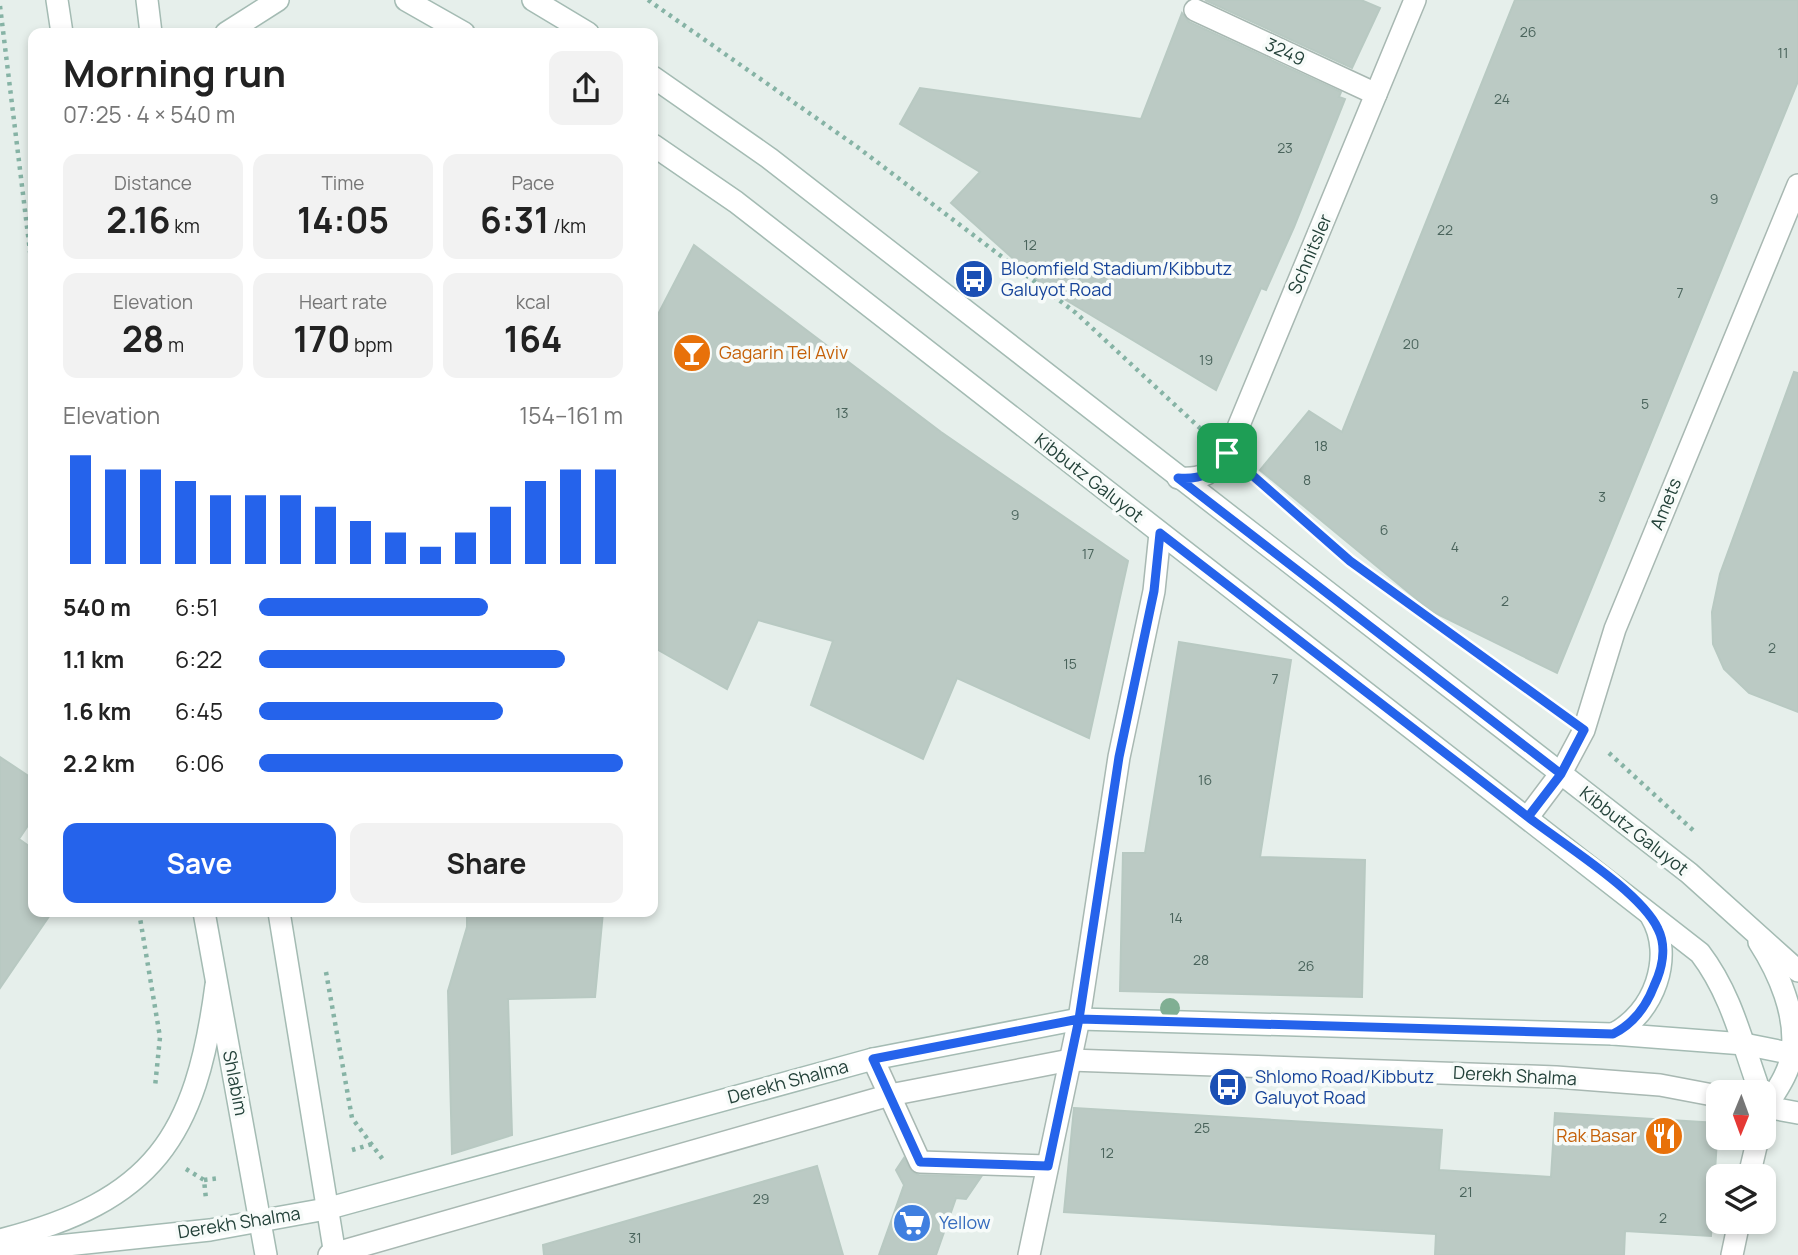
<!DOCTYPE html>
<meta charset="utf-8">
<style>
:root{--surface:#fff;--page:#f2f2f2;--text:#222;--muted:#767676;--accent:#2563eb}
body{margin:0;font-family:Manrope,sans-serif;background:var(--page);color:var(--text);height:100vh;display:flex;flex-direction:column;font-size:26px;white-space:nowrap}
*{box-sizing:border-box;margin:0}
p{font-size:23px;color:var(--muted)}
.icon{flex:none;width:38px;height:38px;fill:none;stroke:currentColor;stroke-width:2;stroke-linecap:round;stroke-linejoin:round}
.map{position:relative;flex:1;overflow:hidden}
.details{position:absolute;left:28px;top:28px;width:630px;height:889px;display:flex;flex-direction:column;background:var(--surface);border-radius:14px;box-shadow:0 4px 10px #0003}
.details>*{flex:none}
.needle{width:46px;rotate:181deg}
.buttons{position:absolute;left:1706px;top:1080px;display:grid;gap:14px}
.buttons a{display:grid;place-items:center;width:70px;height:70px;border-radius:14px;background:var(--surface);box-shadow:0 4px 10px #0003;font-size:35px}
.pin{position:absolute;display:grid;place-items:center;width:60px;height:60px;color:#fff;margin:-30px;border-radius:14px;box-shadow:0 4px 10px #0006}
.round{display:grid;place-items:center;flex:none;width:74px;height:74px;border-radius:14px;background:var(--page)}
.overview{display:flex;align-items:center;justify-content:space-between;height:119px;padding:0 35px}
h1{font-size:38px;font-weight:700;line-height:52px}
.metrics{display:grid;grid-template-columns:repeat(3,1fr);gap:10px;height:119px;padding:7px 35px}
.metrics div{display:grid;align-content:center;border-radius:14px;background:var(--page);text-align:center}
.metrics b{font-size:35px;font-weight:700}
.metrics small{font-size:19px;font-weight:400}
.metrics p{font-size:19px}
.chart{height:196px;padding:14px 35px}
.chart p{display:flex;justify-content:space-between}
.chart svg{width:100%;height:126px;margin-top:7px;stroke:var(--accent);stroke-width:6}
.cta{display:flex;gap:14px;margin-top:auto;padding:14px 35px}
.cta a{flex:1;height:80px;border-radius:14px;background:var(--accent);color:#fff;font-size:28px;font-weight:700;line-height:80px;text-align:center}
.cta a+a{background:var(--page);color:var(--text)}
ul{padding:0 35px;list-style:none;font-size:23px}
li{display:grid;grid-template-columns:112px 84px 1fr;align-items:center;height:52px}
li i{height:18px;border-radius:9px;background:var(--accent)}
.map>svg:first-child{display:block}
.building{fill:#bbcac4;stroke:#b8c9c2;stroke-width:2}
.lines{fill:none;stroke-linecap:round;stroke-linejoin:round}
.lane-casing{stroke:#a8b8b2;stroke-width:24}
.street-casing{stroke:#a8b8b2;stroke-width:24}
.secondary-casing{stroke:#a4bbb3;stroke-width:24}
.path{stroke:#86b3a5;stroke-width:4.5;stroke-dasharray:3.5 5;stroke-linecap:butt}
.lane{stroke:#fff;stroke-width:21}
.street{stroke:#fff;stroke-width:21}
.secondary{stroke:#fff;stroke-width:21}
.tree{fill:#80af93}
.route-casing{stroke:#fff;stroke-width:14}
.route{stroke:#2563eb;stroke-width:9}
.labels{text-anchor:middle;stroke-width:7;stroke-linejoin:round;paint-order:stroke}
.number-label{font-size:14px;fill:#4a645c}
.street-label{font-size:18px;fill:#24423a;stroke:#f7fbf9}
.transit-label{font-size:18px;fill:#164399;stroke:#f7fbf9;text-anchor:start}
.food-label{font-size:18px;fill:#c56008;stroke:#f7fbf9;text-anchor:start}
.shop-label{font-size:18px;fill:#366cbe;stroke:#f7fbf9;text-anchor:start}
</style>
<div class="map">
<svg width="1798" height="1255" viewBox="0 0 1798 1255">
<rect width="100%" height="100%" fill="#e6efeb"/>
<g class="building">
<polygon points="1205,0 1361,0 1380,8 1352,68"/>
<polygon points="1515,0 1798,0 1798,81 1557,673 1431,611 1260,470 1309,411 1342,432"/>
<polygon points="1182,13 1189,22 1341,92 1339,97 1345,99 1294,227 1266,290 1261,288 1216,390 1046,288 951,203 980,172 900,124 920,88 1141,119"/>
<polygon points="694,245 941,432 1128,561 1089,738 957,678 923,759 811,705 833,641 758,620 727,689 653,647 653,324"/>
<polygon points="1794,372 1798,373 1798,712 1749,693 1724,669 1713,644 1712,612 1720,574"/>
<polygon points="1179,642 1291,660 1260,857 1365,860 1362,997 1120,991 1123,853 1145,853"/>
<polygon points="0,757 33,779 33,818 19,839 33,849 33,912 52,912 0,988"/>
<polygon points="467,912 603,912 595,997 508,999 512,1135 452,1154 448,991 467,927"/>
<polygon points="1074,1108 1442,1130 1439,1170 1551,1177 1555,1113 1718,1123 1711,1236 1625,1231 1624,1255 1435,1255 1436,1234 1064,1212"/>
<polygon points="904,1158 912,1172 919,1175 981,1177 966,1199 956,1198 936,1255 879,1255 904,1185 896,1170"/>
<polygon points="817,1166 843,1255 544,1255 543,1245"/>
</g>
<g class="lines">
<defs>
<g id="lane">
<polyline points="873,1059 920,1162 1047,1166"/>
<polyline points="329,1255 890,1095 1070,1060 1556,1077 1660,1085 1718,1096"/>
</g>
<g id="street">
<polyline points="1195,10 1376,94"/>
<path d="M1178 478C1203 480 1213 473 1227 454L1415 0"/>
<polyline points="1528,817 1561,773 1584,730 1615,629 1798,185"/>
<polyline points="1749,1176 1758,1138"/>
<polyline points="1029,1255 1079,1019 1119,757 1154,591 1160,533"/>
<polyline points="1732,1255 1739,1222"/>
</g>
<g id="secondary">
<polyline points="57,0 62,33"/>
<polyline points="147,0 151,33"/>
<polyline points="406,0 464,33"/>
<polyline points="533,0 588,33"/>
<polyline points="226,33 278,0"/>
<polyline points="653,77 769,158 1689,873 1798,971"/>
<path d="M653 145 736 202 1700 953C1732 995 1742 1043 1760 1092"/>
<polyline points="204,912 266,1255"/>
<polyline points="279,912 335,1255"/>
<path d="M1759 942C1779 973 1797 1015 1792 1052 1790 1072 1776 1091 1766 1107"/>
<path d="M1613 1034C1654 1014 1675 956 1651 916"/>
<polyline points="1766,1107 1798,1113"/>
<path d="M0 1240C154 1201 196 1137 216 985"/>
<polyline points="0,1252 210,1230 326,1209 873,1059 1079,1019 1613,1034 1744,1044 1798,1055"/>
</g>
</defs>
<use href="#lane" class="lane-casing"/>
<use href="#street" class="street-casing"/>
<use href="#secondary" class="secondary-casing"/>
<g class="path">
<polyline points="648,0 856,146 1076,313 1202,430"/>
<polyline points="0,6 33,276"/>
<polyline points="1250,474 1350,561 1556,710"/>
<polyline points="1609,753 1695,832"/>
<polyline points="139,912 160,1037 155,1087"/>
<polyline points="326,972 352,1118 384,1161"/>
<polyline points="352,1150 372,1144"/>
<polyline points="186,1169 204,1180 206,1199"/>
<polyline points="204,1180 220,1178"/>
</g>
<use href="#lane" class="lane"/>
<use href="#street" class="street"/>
<use href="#secondary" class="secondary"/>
</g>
<circle class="tree" cx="1170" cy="1008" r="10"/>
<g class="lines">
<defs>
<path id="route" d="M1227 453 1350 561 1584 730 1561 774 1528 817C1563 844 1641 892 1658 929 1667 947 1662 969 1654 986 1646 1007 1633 1024 1613 1034L1079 1019 1048 1166 920 1162 873 1059 1079 1019 1119 757 1154 591 1160 533 1528 817 1561 774 1178 478C1203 480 1213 473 1227 453"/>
</defs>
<use href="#route" class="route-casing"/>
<use href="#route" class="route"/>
</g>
<defs>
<symbol id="bus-disc" viewBox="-11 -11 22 22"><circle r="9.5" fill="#1a4fb4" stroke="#f7fbf9"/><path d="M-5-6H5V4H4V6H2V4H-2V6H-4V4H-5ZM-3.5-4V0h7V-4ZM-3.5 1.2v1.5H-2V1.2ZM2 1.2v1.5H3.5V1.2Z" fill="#fff"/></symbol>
<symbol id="bar-disc" viewBox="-11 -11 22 22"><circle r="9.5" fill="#e8710a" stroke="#f7fbf9"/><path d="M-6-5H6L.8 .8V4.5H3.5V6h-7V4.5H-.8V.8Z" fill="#fff"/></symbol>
<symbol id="restaurant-disc" viewBox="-11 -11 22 22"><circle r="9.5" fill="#e8710a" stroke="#f7fbf9"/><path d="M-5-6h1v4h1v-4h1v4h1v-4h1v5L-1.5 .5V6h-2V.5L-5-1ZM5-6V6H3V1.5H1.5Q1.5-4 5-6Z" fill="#fff"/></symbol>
<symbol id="supermarket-disc" viewBox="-11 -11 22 22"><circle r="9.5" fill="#3f7fe0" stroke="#f7fbf9"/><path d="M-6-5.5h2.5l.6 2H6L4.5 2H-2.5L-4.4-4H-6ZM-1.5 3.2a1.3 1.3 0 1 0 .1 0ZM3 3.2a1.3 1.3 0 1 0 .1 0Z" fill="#fff"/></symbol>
</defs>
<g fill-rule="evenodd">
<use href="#bus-disc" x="952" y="257" width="44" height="44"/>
<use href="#bar-disc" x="670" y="331" width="44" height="44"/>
<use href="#bus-disc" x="1206" y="1065" width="44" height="44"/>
<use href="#restaurant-disc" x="1642" y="1114" width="44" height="44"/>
<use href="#supermarket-disc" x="890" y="1201" width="44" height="44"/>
</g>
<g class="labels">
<g class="number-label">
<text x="1528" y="37">26</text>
<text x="1783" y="58">11</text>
<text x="1502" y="104">24</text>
<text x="1285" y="153">23</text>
<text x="1714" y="204">9</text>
<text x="1445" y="235">22</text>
<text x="1030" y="250">12</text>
<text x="1680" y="298">7</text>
<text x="1411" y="349">20</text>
<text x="1206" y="365">19</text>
<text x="1645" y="409">5</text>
<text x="842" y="418">13</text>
<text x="1321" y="451">18</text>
<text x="1307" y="485">8</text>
<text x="1602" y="502">3</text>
<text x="1015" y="520">9</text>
<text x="1384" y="535">6</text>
<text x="1455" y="552">4</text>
<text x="1088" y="559">17</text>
<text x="1505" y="606">2</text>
<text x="1772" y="653">2</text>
<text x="1070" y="669">15</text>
<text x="1275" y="684">7</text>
<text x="1205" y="785">16</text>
<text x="1176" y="923">14</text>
<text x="1201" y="965">28</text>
<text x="1306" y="971">26</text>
<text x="1202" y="1133">25</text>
<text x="1107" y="1158">12</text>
<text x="1466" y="1197">21</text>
<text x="761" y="1204">29</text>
<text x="1663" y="1223">2</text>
<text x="635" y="1243">31</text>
</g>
<g class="street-label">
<text transform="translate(1285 52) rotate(25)" y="6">3249</text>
<text transform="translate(1310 254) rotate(-67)" y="6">Schnitsler</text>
<text transform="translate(1089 478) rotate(38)" y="6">Kibbutz Galuyot</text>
<text transform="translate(1666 504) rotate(-68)" y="6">Amets</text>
<text transform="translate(1634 831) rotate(38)" y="6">Kibbutz Galuyot</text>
<text transform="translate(1515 1076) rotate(3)" y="6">Derekh Shalma</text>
<text transform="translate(788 1082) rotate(-15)" y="6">Derekh Shalma</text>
<text transform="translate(235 1083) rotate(79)" y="6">Shlabim</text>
<text transform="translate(239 1223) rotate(-9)" y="6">Derekh Shalma</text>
</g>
<g class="transit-label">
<text x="1001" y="275">Bloomfield Stadium/Kibbutz<tspan x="1001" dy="21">Galuyot Road</tspan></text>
<text x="1255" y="1083">Shlomo Road/Kibbutz<tspan x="1255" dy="21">Galuyot Road</tspan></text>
</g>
<g class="food-label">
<text x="719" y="359">Gagarin Tel Aviv</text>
<text x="1637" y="1142" text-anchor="end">Rak Basar</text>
</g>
<g class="shop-label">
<text x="939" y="1229">Yellow</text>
</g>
</g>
</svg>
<div class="buttons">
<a><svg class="needle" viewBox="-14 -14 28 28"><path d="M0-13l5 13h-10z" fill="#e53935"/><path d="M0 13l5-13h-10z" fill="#767676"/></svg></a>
<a><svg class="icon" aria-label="layers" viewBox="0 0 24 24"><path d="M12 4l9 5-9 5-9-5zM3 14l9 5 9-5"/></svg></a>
</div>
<div class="pin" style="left:1227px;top:453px;background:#1e9e55"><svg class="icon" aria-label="arrive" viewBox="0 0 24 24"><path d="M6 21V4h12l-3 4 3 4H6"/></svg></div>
<section class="details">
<div class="overview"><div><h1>Morning run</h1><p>07:25 · 4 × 540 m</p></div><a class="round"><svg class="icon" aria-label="share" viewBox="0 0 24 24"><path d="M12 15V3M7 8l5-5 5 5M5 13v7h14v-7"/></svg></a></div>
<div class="metrics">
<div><p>Distance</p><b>2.16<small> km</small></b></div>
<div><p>Time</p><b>14:05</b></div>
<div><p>Pace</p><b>6:31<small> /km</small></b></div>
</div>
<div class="metrics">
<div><p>Elevation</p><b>28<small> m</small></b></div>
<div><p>Heart rate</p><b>170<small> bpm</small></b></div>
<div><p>kcal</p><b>164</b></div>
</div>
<div class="chart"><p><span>Elevation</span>154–161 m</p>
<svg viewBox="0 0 160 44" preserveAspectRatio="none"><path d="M5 44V6M15 44V11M25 44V11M35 44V15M45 44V20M55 44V20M65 44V20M75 44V24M85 44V29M95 44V33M105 44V38M115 44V33M125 44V24M135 44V15M145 44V11M155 44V11"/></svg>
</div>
<ul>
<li><b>540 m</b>6:51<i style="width:63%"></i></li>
<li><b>1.1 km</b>6:22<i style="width:84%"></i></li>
<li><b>1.6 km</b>6:45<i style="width:67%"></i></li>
<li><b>2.2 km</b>6:06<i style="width:100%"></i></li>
</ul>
<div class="cta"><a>Save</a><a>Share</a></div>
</section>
</div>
